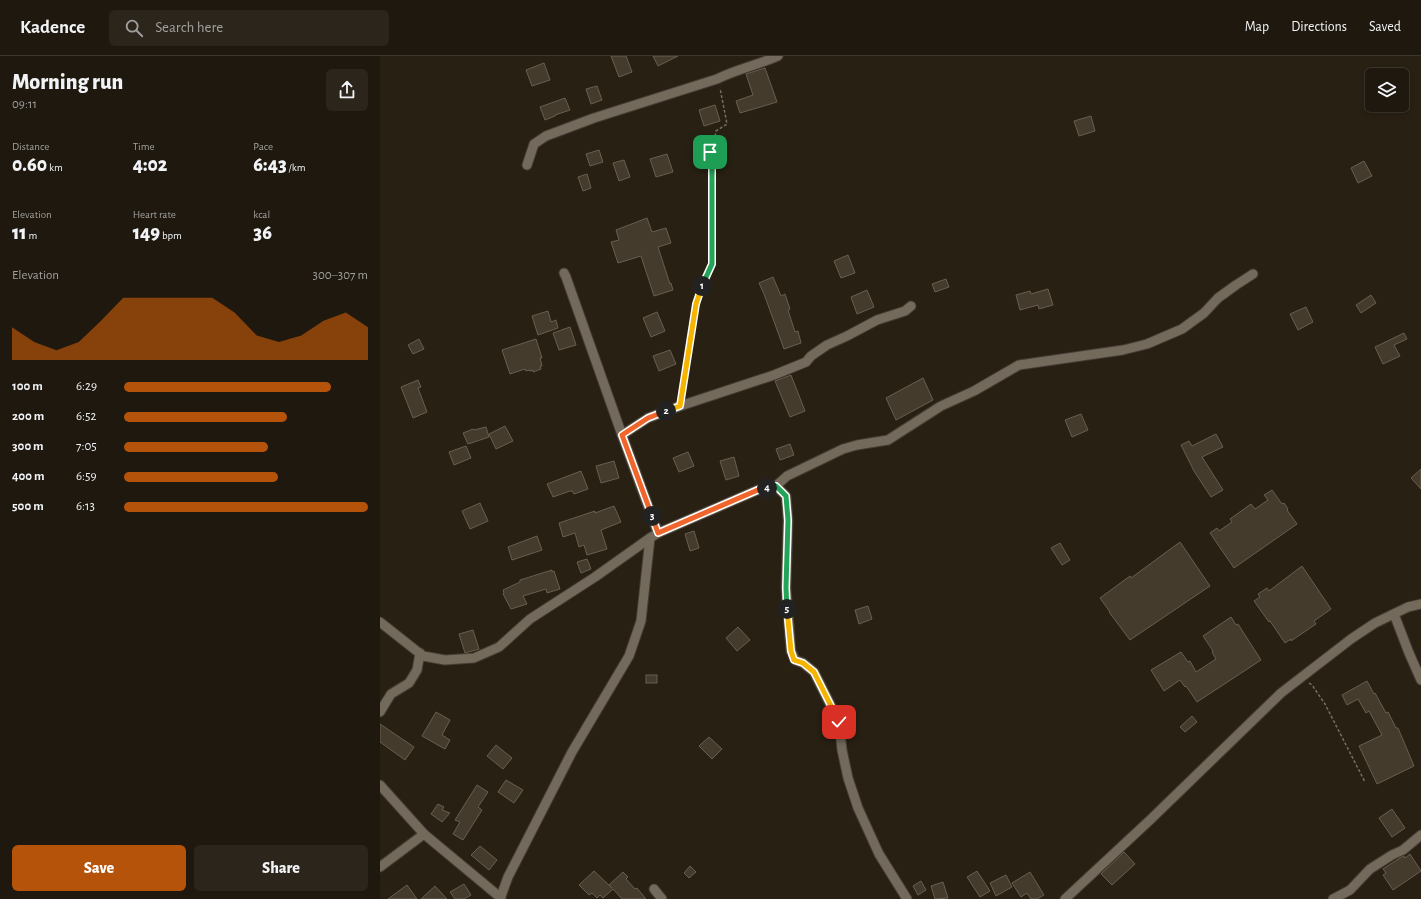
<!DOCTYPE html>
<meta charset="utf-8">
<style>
:root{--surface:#1e180e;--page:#2b251c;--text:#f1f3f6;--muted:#a1a09e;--line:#3c372e;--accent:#b45309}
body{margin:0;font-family:"Alegreya Sans",sans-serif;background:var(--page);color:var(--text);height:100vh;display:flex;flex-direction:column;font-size:15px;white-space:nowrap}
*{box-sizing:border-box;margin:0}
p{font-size:13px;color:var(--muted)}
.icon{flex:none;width:22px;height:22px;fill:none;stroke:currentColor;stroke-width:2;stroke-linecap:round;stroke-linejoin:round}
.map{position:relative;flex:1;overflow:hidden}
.panel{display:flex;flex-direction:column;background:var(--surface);width:380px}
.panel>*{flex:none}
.controls{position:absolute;left:985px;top:12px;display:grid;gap:8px}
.controls a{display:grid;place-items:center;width:44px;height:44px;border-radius:6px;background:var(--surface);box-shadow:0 2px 6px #0003,0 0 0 1px var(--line);font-size:20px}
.pin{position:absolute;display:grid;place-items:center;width:34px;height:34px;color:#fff;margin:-17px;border-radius:8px;box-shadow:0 2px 6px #0006}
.km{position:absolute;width:20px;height:20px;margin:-10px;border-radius:50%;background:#222;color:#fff;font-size:11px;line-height:20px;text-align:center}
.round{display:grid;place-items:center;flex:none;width:42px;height:42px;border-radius:6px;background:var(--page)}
.head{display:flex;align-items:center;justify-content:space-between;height:68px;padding:0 12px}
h1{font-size:22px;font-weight:800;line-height:30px}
.metrics{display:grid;grid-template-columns:repeat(3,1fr);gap:6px;height:68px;padding:4px 12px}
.metrics div{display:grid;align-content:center}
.metrics b{font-size:20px;font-weight:800}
.metrics small{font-size:11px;font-weight:400}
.metrics p{font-size:11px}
.chart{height:112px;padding:8px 12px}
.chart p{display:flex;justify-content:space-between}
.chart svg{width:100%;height:72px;margin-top:4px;fill:var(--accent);opacity:.7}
.cta{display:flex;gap:8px;margin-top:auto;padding:8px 12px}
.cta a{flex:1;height:46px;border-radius:6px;background:var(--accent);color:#fff;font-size:16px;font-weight:800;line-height:46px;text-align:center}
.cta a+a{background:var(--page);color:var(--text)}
ul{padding:0 12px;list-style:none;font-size:13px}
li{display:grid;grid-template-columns:64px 48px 1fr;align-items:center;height:30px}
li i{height:10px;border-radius:5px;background:var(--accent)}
header{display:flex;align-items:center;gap:24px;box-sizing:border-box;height:56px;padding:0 20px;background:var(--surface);border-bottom:1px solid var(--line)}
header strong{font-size:19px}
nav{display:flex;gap:22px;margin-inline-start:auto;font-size:14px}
.search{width:280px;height:36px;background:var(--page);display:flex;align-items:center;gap:10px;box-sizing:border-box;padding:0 14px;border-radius:6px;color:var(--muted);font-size:15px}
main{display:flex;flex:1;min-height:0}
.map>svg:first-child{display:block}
.building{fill:#443b2d;stroke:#685f50}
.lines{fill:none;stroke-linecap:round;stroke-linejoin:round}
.street-casing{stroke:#443d34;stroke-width:11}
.path{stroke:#756e62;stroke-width:1.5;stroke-dasharray:3 2;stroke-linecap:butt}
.street{stroke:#746a5b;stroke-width:9}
.split-1-casing{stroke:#fff;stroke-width:8}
.split-2-casing{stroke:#fff;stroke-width:8}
.split-3-casing{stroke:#fff;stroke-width:8}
.split-4-casing{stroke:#fff;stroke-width:8}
.split-5-casing{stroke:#fff;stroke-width:8}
.split-6-casing{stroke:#fff;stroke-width:8}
.split-1{stroke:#22a559;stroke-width:5}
.split-2{stroke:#f5b400;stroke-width:5}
.split-3{stroke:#f0652b;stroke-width:5}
.split-4{stroke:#f0652b;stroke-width:5}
.split-5{stroke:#22a559;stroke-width:5}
.split-6{stroke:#f5b400;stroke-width:5}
</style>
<header>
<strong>Kadence</strong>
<div class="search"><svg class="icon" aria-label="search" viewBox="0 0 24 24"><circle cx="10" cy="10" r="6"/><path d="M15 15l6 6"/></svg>Search here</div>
<nav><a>Map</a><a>Directions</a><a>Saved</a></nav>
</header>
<main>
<section class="panel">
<div class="head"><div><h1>Morning run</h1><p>09:11</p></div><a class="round"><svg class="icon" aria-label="share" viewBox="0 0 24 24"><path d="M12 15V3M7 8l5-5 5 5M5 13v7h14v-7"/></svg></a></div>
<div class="metrics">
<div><p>Distance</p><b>0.60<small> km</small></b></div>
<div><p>Time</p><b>4:02</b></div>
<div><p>Pace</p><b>6:43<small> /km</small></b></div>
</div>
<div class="metrics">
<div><p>Elevation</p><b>11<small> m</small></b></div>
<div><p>Heart rate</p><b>149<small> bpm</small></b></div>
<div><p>kcal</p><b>36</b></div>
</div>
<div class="chart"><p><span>Elevation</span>300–307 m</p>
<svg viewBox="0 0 160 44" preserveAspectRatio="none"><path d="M0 44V24L10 33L20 38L30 33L40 20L50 6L60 6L70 6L80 6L90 6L100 15L110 29L120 33L130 29L140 20L150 15L160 24V44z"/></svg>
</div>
<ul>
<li><b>100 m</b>6:29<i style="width:85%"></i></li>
<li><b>200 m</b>6:52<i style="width:67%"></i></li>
<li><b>300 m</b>7:05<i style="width:59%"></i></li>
<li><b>400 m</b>6:59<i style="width:63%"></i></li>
<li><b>500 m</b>6:13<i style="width:100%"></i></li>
</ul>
<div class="cta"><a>Save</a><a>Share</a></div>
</section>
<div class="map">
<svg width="1041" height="843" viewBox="0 0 1041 843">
<rect width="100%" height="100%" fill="#282013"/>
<g class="building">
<polygon points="231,0 246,0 252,16 239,21"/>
<polygon points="273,0 298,0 278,10"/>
<polygon points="164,7 170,24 152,30 146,14"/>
<polygon points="385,12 397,46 360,57 356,45 373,39 366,18"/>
<polygon points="217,30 222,44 211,48 206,33"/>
<polygon points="185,42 190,54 175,59 175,60 165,64 160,51"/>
<polygon points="335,49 340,65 324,70 319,54"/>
<polygon points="711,60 715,75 699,80 694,65"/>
<polygon points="219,94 223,106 210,110 206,98"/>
<polygon points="287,98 293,116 276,121 270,103"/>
<polygon points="244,104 250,121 239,125 233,107"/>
<polygon points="984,105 992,120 978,127 971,112"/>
<polygon points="207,118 211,132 203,135 198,121"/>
<polygon points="267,162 272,176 286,172 291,187 278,191 290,228 291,227 293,234 274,240 261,200 238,207 231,186 239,184 236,174"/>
<polygon points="468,199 475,217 461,222 454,205"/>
<polygon points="393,221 401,240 405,238 410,253 408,254 415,276 418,275 421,287 404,293 384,238 379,227"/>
<polygon points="566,223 569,231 555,236 552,228"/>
<polygon points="668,233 673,249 659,253 658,249 640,254 636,239 650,235 651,238"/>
<polygon points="487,234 494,251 477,258 471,241"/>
<polygon points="991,239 996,247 981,257 976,249"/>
<polygon points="926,251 933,266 918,274 910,258"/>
<polygon points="168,255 171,266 176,264 178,272 158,279 152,260"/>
<polygon points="277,256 285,275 271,281 263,262"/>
<polygon points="190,271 196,289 179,294 173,277"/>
<polygon points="1024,277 1027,283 1014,289 1020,300 1003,308 995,291"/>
<polygon points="39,283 44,293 33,298 28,289"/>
<polygon points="156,283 162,302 160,302 162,310 160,310 161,313 153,316 153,314 150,315 150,314 146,315 145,313 130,318 122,294"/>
<polygon points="290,294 296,308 279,315 273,300"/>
<polygon points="411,319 425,355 410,361 395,325"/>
<polygon points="543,322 553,344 516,364 506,342"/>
<polygon points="38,324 41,331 38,332 47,356 33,362 21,331"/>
<polygon points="701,358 708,374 692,381 685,364"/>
<polygon points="125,370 133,385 116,393 109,378"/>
<polygon points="106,371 109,381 88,388 83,377 93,373 94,374"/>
<polygon points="836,378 843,391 822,401 843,434 831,441 814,415 801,389 809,385 812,390"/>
<polygon points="410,388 414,399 400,404 396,393"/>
<polygon points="86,390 91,402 74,409 69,396"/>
<polygon points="308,396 314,410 299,416 293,402"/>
<polygon points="354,401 359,420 346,424 340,405"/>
<polygon points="234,405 239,422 221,427 216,410"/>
<polygon points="1041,413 1041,433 1031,422"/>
<polygon points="201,415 208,433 194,438 192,435 190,435 173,441 167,428"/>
<polygon points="892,434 902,448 904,447 908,453 907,454 917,468 854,512 830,477 837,472 839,475 852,466 850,463 871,448 875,453 888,444 884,439"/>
<polygon points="100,447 108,465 90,473 82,455"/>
<polygon points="234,450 241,466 221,474 227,493 207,499 204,489 199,491 195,477 183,481 179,467 215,455 215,457"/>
<polygon points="314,475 319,492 310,495 305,478"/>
<polygon points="157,480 162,494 132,504 128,491"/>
<polygon points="800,486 830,530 750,584 729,556 730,556 720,542 750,520 751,522"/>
<polygon points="680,487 690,504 682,509 671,492"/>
<polygon points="207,503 211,513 201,517 197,506"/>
<polygon points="922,510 951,553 934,565 936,568 911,585 911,583 905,587 890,565 889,566 874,545 880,541 878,538 887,532 889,535"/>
<polygon points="172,514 172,516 174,515 180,533 167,537 166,533 143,540 147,548 131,553 123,538 124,537 123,534 140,526 140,524"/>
<polygon points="488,550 492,563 479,568 475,554"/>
<polygon points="851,561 856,569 858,568 881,604 817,646 806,630 805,631 800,624 784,635 771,614 801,596 808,606 810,605 816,616 836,603 832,596 833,595 823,580"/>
<polygon points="358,571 370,584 357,595 346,582"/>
<polygon points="93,574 99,593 85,597 79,578"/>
<rect x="266" y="619" width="11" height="8"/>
<polygon points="987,625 994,638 995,637 1006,657 1008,656 1016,672 1018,672 1034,710 997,728 979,690 1002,679 989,655 986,657 978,643 967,649 962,639"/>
<polygon points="56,656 70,664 62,679 70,684 65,693 42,680"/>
<polygon points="812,660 817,666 805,676 800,671"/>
<polygon points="0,668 34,691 25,704 0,686"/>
<polygon points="329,681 342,693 332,703 319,690"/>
<polygon points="116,689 132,702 123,713 107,700"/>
<polygon points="126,724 143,734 134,747 118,736"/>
<polygon points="97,729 108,736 98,751 102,754 83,784 73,778 80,766 75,764"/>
<polygon points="58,748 64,751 62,754 70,757 62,766 51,758"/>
<polygon points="1012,753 1025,772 1012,781 999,762"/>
<polygon points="100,790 117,804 109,814 91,799"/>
<polygon points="744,796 755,808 732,829 721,818"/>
<polygon points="1030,798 1041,815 1013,834 1003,819 1006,817 1003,813 1020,802 1024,800 1025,802"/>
<polygon points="310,810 316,816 309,822 304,817"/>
<polygon points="214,815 232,832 229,829 243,816 248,821 246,823 255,833 257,832 266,843 242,843 233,833 223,842 220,839 217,842 212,837 209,839 199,829"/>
<polygon points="597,815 610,835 600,841 587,821"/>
<polygon points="650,816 664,839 657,843 651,843 647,837 641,841 632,827"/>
<polygon points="626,819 632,831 616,840 610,827"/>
<polygon points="541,825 546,834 538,839 533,830"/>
<polygon points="563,826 568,842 555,843 551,830"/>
<polygon points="84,828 91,839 84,843 75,843 70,836"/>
<polygon points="27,829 37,843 8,843"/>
<polygon points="55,830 67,843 41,843"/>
</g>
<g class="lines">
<defs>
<g id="street">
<path d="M147 109 154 88 166 80 214 62 337 23C357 13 378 9 398 0"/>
<polyline points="184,217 186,221 242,379 268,362 300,350 394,319 426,306 431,300 447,289 467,280 497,264 525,255 531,250"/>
<polyline points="396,430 407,420 463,393 477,389 508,384 561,350 594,335 639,309 743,294 767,288 802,273 824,257 838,242 856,229 873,218"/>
<polyline points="278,477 380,433 396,430 406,440 408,464 406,532 411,595 415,604 423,607 434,616 459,666 462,694 468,722 478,752 499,798 527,843"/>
<polyline points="1014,558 1029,597 1041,624"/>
<polyline points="0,566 43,600 65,604 94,602 119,591 150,563 215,521 270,482"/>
<polyline points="0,656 11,638 29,627 37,614 40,597"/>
<polyline points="0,729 44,778 121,842"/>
<polyline points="0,811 44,778"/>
<polyline points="274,833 282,843"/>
<polyline points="120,843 128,821 192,696 249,600 261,565 270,482 278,477 242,379"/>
<polyline points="685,843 770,764 901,637 971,583 995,567 1028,551 1041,548"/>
<polyline points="953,843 970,834 990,813 1012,799 1023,794 1041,779"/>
</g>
</defs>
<use href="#street" class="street-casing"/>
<g class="path">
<polyline points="301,340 316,249 324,226 332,209 332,109 330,96 334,86 336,75 347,68 340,32"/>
<polyline points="929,627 932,629 945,648 985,726"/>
</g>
<use href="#street" class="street"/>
</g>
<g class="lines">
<defs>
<polyline id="split-1" points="322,230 332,208 332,109 330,96"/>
<polyline id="split-2" points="286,355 300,350 316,248 322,230"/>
<polyline id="split-3" points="272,460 242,379 268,362 286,355"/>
<polyline id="split-4" points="272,460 278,477 380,433 387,432"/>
<polyline id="split-5" points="387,432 396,430 406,440 408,464 406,532 407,553"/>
<polyline id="split-6" points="407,553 411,595 414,604 423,607 434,616 459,666"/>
</defs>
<use href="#split-1" class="split-1-casing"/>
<use href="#split-2" class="split-2-casing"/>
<use href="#split-3" class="split-3-casing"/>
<use href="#split-4" class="split-4-casing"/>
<use href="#split-5" class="split-5-casing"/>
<use href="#split-6" class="split-6-casing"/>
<use href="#split-1" class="split-1"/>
<use href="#split-2" class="split-2"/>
<use href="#split-3" class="split-3"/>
<use href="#split-4" class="split-4"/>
<use href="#split-5" class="split-5"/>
<use href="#split-6" class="split-6"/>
</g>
</svg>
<div class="controls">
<a><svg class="icon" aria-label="layers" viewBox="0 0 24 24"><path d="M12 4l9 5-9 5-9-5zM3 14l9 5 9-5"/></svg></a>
</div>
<div class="pin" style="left:330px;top:96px;background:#1e9e55"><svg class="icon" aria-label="arrive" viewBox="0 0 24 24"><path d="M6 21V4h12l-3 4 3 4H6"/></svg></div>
<div class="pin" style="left:459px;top:666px;background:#d93025"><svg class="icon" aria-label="check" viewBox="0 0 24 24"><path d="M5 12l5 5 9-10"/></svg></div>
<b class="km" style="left:322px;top:230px">1</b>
<b class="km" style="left:286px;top:355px">2</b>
<b class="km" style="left:272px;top:460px">3</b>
<b class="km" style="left:387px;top:432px">4</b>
<b class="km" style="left:407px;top:553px">5</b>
</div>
</main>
